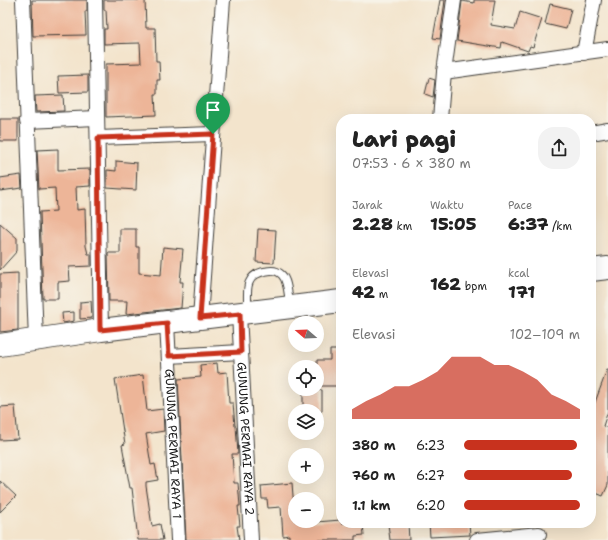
<!DOCTYPE html>
<html lang="id">
<meta charset="utf-8">
<style>
:root{--surface:#fff;--page:#f2f2f2;--text:#222;--muted:#767676;--accent:#c8321e}
body{margin:0;font-family:"Shantell Sans",sans-serif;background:var(--page);color:var(--text);height:100vh;display:flex;flex-direction:column;font-size:15px;white-space:nowrap}
*{box-sizing:border-box;margin:0}
p{font-size:13px;color:var(--muted)}
.icon{flex:none;width:22px;height:22px;fill:none;stroke:currentColor;stroke-width:2;stroke-linecap:round;stroke-linejoin:round}
.map{position:relative;flex:1;overflow:hidden}
.side{position:absolute;left:336px;top:114px;width:260px;height:414px;display:flex;flex-direction:column;background:var(--surface);border-radius:16px;box-shadow:0 4px 16px #0002}
.side>*{flex:none}
.needle{width:26px;rotate:289deg}
.tools{position:absolute;left:288px;top:316px;display:grid;gap:8px}
.tools a{display:grid;place-items:center;width:36px;height:36px;border-radius:50%;background:var(--surface);box-shadow:0 4px 16px #0002;font-size:20px}
.pin{position:absolute;display:grid;place-items:center;width:34px;height:34px;color:#fff;margin:-41px -17px;border-radius:50% 50% 50% 0;rotate:-45deg;box-shadow:0 0 4px #0007}
.pin .icon{rotate:45deg}
.round{display:grid;place-items:center;flex:none;width:42px;height:42px;border-radius:16px;background:var(--page)}
.overview{display:flex;align-items:center;justify-content:space-between;height:68px;padding:0 16px}
h1{font-size:22px;font-weight:800;line-height:30px}
.figures{display:grid;grid-template-columns:repeat(3,1fr);gap:6px;height:68px;padding:4px 16px}
.figures div{display:grid;align-content:center}
.figures b{font-size:17px;font-weight:800}
.figures small{font-size:11px;font-weight:400}
.figures p{font-size:11px}
.chart{height:112px;padding:8px 16px}
.chart p{display:flex;justify-content:space-between}
.chart svg{width:100%;height:72px;margin-top:4px;fill:var(--accent);opacity:.7}
ul{padding:0 16px;list-style:none;font-size:13px}
li{display:grid;grid-template-columns:64px 48px 1fr;align-items:center;height:30px}
li i{height:10px;border-radius:5px;background:var(--accent)}
.map>svg:first-child{display:block}
.building{fill:#edb598}
.lines{fill:none;stroke-linecap:round;stroke-linejoin:round}
.service-casing{stroke:#3c3a36;stroke-width:9}
.minor-casing{stroke:#3c3a36;stroke-width:16}
.primary-casing{stroke:#3c3a36;stroke-width:24}
.service{stroke:#fff;stroke-width:7}
.minor{stroke:#fff;stroke-width:14}
.primary{stroke:#fff;stroke-width:22}
.route-casing{stroke:#fff;stroke-width:8}
.route{stroke:#c8321e;stroke-width:5}
.labels{text-anchor:middle;stroke-width:4;stroke-linejoin:round;paint-order:stroke}
.street-label{font-size:12px;fill:#1c1c1c;stroke:#f7f3e8}
</style>
<div class="map">
<svg width="608" height="540" viewBox="0 0 608 540">
<rect width="100%" height="100%" fill="#f7f3e8"/>
<filter id="ink" filterUnits="userSpaceOnUse"><feTurbulence type="fractalNoise" baseFrequency=".025" numOctaves="2"/><feDisplacementMap in="SourceGraphic" scale="8" xChannelSelector="R" yChannelSelector="G"/><feConvolveMatrix kernelMatrix="1 2 1 2 8 2 1 2 1" color-interpolation-filters="sRGB"/></filter>
<filter id="wash" filterUnits="userSpaceOnUse"><feTurbulence type="fractalNoise" baseFrequency=".012" numOctaves="4" result="noise"/><feDisplacementMap in="SourceGraphic" scale="16" xChannelSelector="R" yChannelSelector="G"/><feGaussianBlur stdDeviation="0.9" result="paint"/><feColorMatrix in="noise" values="0 0 0 0 0 0 0 0 0 0 0 0 0 0 0 0 0 1.4 0 .05"/><feComposite in="paint" operator="in"/></filter>
<g filter="url(#wash)">
<rect width="100%" height="100%" fill="#f3e4cc"/>
<g id="blocks">
<g class="building">
<polygon points="32,0 87,0 87,11 85,11 86,35 33,36"/>
<polygon points="104,0 145,0 146,28 155,28 156,61 159,61 160,80 157,80 157,94 155,94 156,115 106,117 106,64 141,63 140,43 104,44 104,29 107,29 106,10 104,10"/>
<polygon points="440,0 445,0 440,39 433,38"/>
<polygon points="474,0 495,0 491,25 515,29 520,12 542,19 533,47 530,46 528,51 502,42 501,48 457,41 462,1 474,3"/>
<polygon points="550,4 571,9 566,29 545,24"/>
<polygon points="88,75 88,92 59,93 58,76"/>
<polygon points="429,78 435,80 433,97 425,94"/>
<polygon points="63,95 64,111 36,112 35,96"/>
<rect x="0" y="119" width="18" height="22"/>
<polygon points="58,149 58,170 90,169 90,186 76,187 77,210 85,209 86,246 88,254 91,254 91,266 69,267 70,281 58,282 58,299 43,299 40,212 56,211 55,188 39,189 37,150"/>
<polygon points="116,161 137,163 136,190 107,188 107,170 116,171"/>
<polygon points="21,175 22,188 0,191 0,178"/>
<polygon points="0,223 17,238 17,251 0,270"/>
<polygon points="120,229 136,229 136,247 139,247 139,273 161,275 163,247 183,249 180,282 183,282 181,308 126,314 127,301 109,301 108,253 120,253"/>
<polygon points="258,229 276,230 274,263 256,262"/>
<polygon points="18,273 18,330 0,332 0,274"/>
<polygon points="91,301 92,318 80,319 80,302"/>
<polygon points="74,312 74,321 63,323 62,313"/>
<polygon points="330,350 341,350 341,386 317,386 317,360 330,360"/>
<polygon points="217,363 218,373 227,372 229,403 233,403 235,426 236,426 238,454 232,454 234,483 238,483 240,506 238,506 240,526 237,526 239,540 186,540 178,379 201,377 200,365"/>
<polygon points="607,370 608,370 608,411 603,426 608,428 608,485 603,496 591,491 591,413"/>
<polygon points="143,375 147,411 163,409 164,431 146,434 151,465 155,464 158,480 146,482 146,486 152,526 160,524 163,540 138,540 132,488 130,488 122,445 125,444 115,379"/>
<polygon points="303,389 322,390 322,411 303,411"/>
<polygon points="15,406 18,439 0,440 0,407"/>
<polygon points="0,481 16,496 0,512"/>
<polygon points="292,483 295,521 304,521 304,523 341,520 341,523 363,523 364,535 355,536 355,540 289,540 289,535 283,536 281,507 268,508 267,499 262,499 261,486"/>
<polygon points="408,523 409,540 390,540 388,524"/>
<polygon points="429,523 469,523 470,535 430,537"/>
</g>
</g>
</g>
<g filter="url(#ink)">
<use href="#blocks" fill-opacity="0" stroke="#3c3a36" stroke-width="1"/>
<g class="lines">
<defs>
<path id="service" d="M248 309C247 291 244 274 267 271 272 270 278 271 282 275 288 281 288 296 290 305"/>
<g id="minor">
<polyline points="23,0 36,340"/>
<polyline points="95,0 101,330"/>
<polyline points="584,53 594,0"/>
<polyline points="444,72 608,49"/>
<polyline points="440,119 444,72 454,0"/>
<polyline points="27,121 97,118"/>
<polyline points="591,133 608,130"/>
<polyline points="98,138 213,134"/>
<path id="s1" d="M239 314 251 540"/>
<polyline points="200,318 223,0"/>
<path id="s2" d="M167 323 178 540"/>
<polyline points="169,356 241,352"/>
<polyline points="477,540 539,534"/>
</g>
<g id="primary">
<polyline points="591,270 608,268"/>
<polyline points="0,345 101,330 341,301"/>
</g>
</defs>
<use href="#service" class="service-casing"/>
<use href="#minor" class="minor-casing"/>
<use href="#primary" class="primary-casing"/>
<use href="#service" class="service"/>
<use href="#minor" class="minor"/>
<use href="#primary" class="primary"/>
</g>
</g>
<g class="lines" filter="url(#ink)">
<defs>
<polygon id="route" points="213,134 200,318 240,314 241,352 169,356 167,323 100,330 98,138"/>
</defs>
<use href="#route" class="route-casing"/>
<use href="#route" class="route"/>
</g>
<g class="labels">
<g class="street-label">
<text dy="4" stroke="none"><textPath href="#s1" startOffset="125">GUNUNG PERMAI RAYA 2</textPath></text>
<text dy="4" stroke="none"><textPath href="#s2" startOffset="121">GUNUNG PERMAI RAYA 1</textPath></text>
</g>
</g>
</svg>
<div class="tools">
<a><svg class="needle" viewBox="-14 -14 28 28"><path d="M0-13l5 13h-10z" fill="#e53935"/><path d="M0 13l5-13h-10z" fill="#767676"/></svg></a>
<a><svg class="icon" aria-label="locate" viewBox="0 0 24 24"><circle cx="12" cy="12" r="6"/><path d="M12 2v4M12 18v4M2 12h4M18 12h4"/></svg></a>
<a><svg class="icon" aria-label="layers" viewBox="0 0 24 24"><path d="M12 4l9 5-9 5-9-5zM3 14l9 5 9-5"/></svg></a>
<a>+</a>
<a>−</a>
</div>
<div class="pin" style="left:213px;top:134px;background:#1e9e55"><svg class="icon" aria-label="arrive" viewBox="0 0 24 24"><path d="M6 21V4h12l-3 4 3 4H6"/></svg></div>
<section class="side">
<div class="overview"><div><h1>Lari pagi</h1><p>07:53 · 6 × 380 m</p></div><a class="round"><svg class="icon" aria-label="share" viewBox="0 0 24 24"><path d="M12 15V3M7 8l5-5 5 5M5 13v7h14v-7"/></svg></a></div>
<div class="figures">
<div><p>Jarak</p><b>2.28<small> km</small></b></div>
<div><p>Waktu</p><b>15:05</b></div>
<div><p>Pace</p><b>6:37<small> /km</small></b></div>
</div>
<div class="figures">
<div><p>Elevasi</p><b>42<small> m</small></b></div>
<div><b>162<small> bpm</small></b></div>
<div><p>kcal</p><b>171</b></div>
</div>
<div class="chart"><p><span>Elevasi</span>102–109 m</p>
<svg viewBox="0 0 160 44" preserveAspectRatio="none"><path d="M0 44V38L10 33L20 29L30 24L40 24L50 20L60 15L70 6L80 6L90 6L100 11L110 11L120 15L130 20L140 29L150 33L160 38V44z"/></svg>
</div>
<ul>
<li><b>380 m</b>6:23<i style="width:97%"></i></li>
<li><b>760 m</b>6:27<i style="width:93%"></i></li>
<li><b>1.1 km</b>6:20<i style="width:100%"></i></li>
</ul>
</section>
</div>
